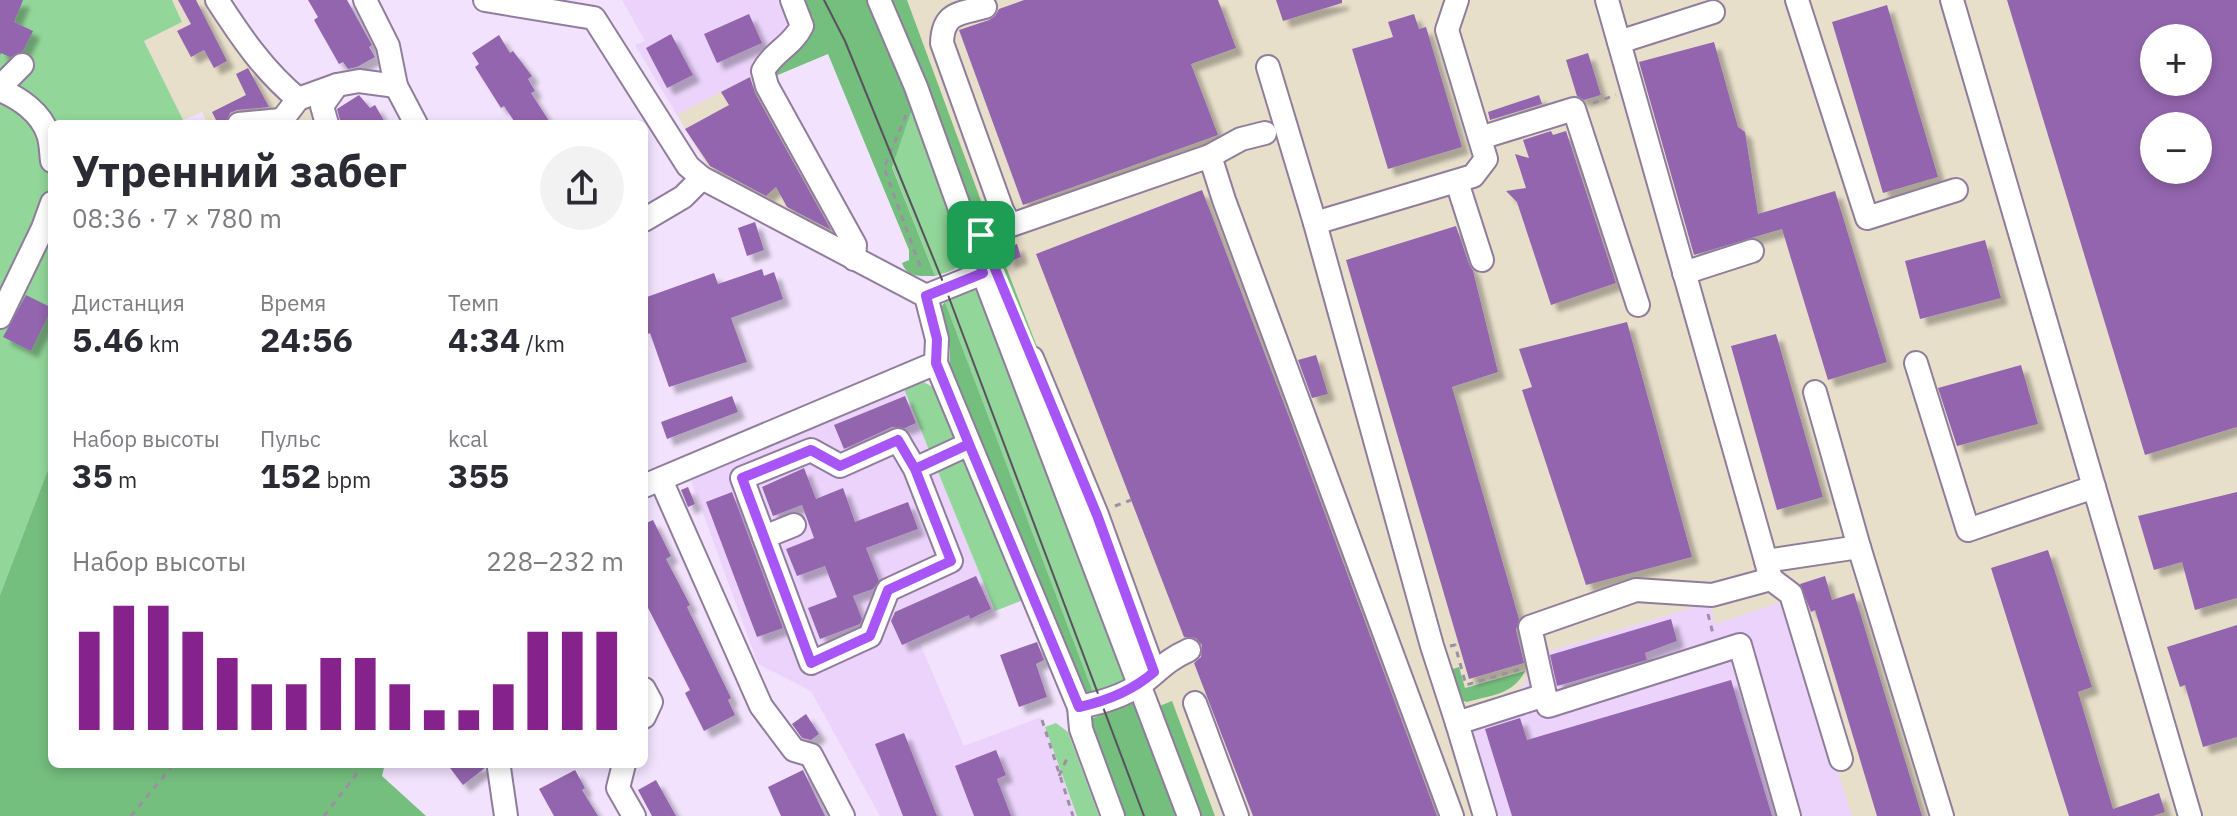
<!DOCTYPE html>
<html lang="ru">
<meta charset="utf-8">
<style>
:root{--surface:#fff;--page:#f2f2f3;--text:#2b2b33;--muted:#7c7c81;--accent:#85228c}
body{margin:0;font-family:"IBM Plex Sans",sans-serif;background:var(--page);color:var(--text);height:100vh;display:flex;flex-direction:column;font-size:30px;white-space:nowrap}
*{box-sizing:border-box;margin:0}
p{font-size:26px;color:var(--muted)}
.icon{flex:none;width:44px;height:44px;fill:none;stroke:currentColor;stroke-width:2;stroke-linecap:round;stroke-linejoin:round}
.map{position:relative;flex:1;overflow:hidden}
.side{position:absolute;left:48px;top:120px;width:600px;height:648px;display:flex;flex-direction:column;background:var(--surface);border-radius:12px;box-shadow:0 4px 12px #0003}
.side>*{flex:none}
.tools{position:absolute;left:2140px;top:24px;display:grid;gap:16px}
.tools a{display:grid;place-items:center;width:72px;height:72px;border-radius:50%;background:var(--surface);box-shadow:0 4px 12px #0003;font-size:40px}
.pin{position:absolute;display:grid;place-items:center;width:68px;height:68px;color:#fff;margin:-34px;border-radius:16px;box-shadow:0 4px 12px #0006}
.round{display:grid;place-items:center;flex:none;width:84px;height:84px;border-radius:42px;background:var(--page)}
.overview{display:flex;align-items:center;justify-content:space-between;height:136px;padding:0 24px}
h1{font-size:44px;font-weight:700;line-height:60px}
.stats{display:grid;grid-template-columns:repeat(3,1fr);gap:12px;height:136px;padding:8px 24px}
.stats div{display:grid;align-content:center}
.stats b{font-size:34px;font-weight:700}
.stats small{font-size:22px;font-weight:400}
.stats p{font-size:22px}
.chart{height:224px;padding:16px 24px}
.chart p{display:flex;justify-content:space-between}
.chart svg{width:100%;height:144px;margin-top:8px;stroke:var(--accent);stroke-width:6}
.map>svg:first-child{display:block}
.built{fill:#ebd3fb}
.industrial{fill:#e8dfca;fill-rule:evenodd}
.green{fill:#92d699}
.forest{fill:#74be7e}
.building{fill:#9365ae;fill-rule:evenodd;filter:url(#shadow)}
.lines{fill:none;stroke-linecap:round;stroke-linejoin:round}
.minor-casing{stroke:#8f7d9b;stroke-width:26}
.path{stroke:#9c90a4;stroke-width:3;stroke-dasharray:6 6;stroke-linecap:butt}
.minor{stroke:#fff;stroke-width:22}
.tram{stroke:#5a5060;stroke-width:2}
.route-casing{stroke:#fff;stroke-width:16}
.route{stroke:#a855f7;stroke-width:10}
</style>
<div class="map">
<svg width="2237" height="816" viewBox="0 0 2237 816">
<defs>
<filter id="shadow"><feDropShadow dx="7" dy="7" stdDeviation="2" flood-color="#0004"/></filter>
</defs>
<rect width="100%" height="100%" fill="#f2e2fd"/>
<g class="built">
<polygon points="622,0 785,0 796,25 756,74 677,115 635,45 645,41"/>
<polygon points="902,384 995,611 920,644 964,746 1041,717 1077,816 880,816 811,691 758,664 689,475"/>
<polygon points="1785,600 1852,816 1479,816 1450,712 1471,706 1533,673 1547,652 1710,602 1716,624"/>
</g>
<g class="industrial">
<polygon points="172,0 225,0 311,106 316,124 208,124 202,112 183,120 144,41 182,22"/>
<path d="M889 0H2237V816H1852L1784 601 1715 624 1710 602 1547 652 1533 667V673L1516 694 1450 712 1479 816H1198ZM2154 38H2198V82H2154ZM2154 126H2198V170H2154Z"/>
<polygon points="756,74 840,231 832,238 713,175 677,115"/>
</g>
<g class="green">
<polygon points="0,0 172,0 182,22 144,41 183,120 177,124 52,124 52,459 0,595"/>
<path d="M914 104 968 251C962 269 951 271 935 276L892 166Z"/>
<polygon points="977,289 982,293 1126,679 1120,684 1094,695 945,302 964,291"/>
<polygon points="912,380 922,381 936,389 1026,599 995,611 902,384"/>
<polygon points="1056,723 1068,732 1099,816 1077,816 1045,727"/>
</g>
<g class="forest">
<path d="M799 0H868L914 104 892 167 935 276C921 276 907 278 902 263L909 260V250L828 54 773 77 771 66 786 52Z"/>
<polygon points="889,0 907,0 991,228 976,233"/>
<polygon points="1001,254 1091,486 1075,492 985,260"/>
<polygon points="945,302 1094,695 1086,696 949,379 950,350 939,309"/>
<polygon points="52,459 52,764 385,764 382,776 426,816 0,816 0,595"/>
<path d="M1459 667 1465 688 1525 671C1513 695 1491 695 1467 702L1460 700 1447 671Z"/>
<polygon points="1131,701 1140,706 1181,816 1121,816 1087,728 1093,718"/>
<polygon points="1172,701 1215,816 1198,816 1157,707"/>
</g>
<g class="building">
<polygon points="0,0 23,0 14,22 33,31 23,51 10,57 1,53 0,55"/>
<polygon points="178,0 196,0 227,61 214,68 204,50 191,57 177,31 191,24"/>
<polygon points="308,0 347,0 372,45 369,47 375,57 357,67 348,69 343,62 339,64 314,20 318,17"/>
<polygon points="1024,0 1218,0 1236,48 1191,64 1218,135 1023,205 959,30 989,20 995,16 999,9"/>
<polygon points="1276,0 1342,0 1342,3 1283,21"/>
<path d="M2007 0H2237V427L2145 455ZM2154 38H2198V82H2154ZM2154 126H2198V170H2154Z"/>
<polygon points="1887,5 1938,177 1883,193 1832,22"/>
<polygon points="749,14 762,43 717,63 704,34"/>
<polygon points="1414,14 1419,29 1426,27 1462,147 1388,169 1352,49 1393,37 1388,22"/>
<polygon points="671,34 693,75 667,88 646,48"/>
<polygon points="499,35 510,53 513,51 532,76 528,79 535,91 531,93 551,124 516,124 504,106 501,108 475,67 479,64 472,53"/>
<polygon points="1714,42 1738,127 1745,132 1758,214 1835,191 1887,362 1828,380 1782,229 1694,255 1639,62"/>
<polygon points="1588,53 1601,95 1584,100 1577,96 1566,60"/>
<polygon points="248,68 269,107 237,110 230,113 226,122 218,124 212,112 246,95 236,74"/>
<polygon points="750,77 755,93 831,230 787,207 776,187 766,196 710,166 685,129 729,105 721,92"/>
<polygon points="359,95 370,108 375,105 386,124 341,124 337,109"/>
<polygon points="1539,95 1542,104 1490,120 1488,112"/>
<polygon points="1551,131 1553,135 1566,131 1616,283 1551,305 1517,202 1506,191 1526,188 1515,154 1529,158 1523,140"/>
<polygon points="1202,190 1291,422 1437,816 1253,816 1194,663 1201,657 1202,645 1196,638 1184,637 1036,254"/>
<polygon points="755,222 764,250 747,256 738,228"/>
<polygon points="1456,226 1469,264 1473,271 1498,372 1452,387 1519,619 1516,630 1524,663 1469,679 1346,260"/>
<polygon points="1985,240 2001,298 1920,319 1905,261"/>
<polygon points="1017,244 1021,257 1008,262 1004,249"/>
<polygon points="762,269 764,276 774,272 783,299 731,318 747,362 669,387 650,333 648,334 644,323 644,298 714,273 718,284"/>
<polygon points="26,295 52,308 31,351 3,337"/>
<polygon points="1627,322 1692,557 1586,585 1522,390 1532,387 1519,349"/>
<polygon points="1776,334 1823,497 1777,510 1731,346"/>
<polygon points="1316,355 1328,394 1312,398 1298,360"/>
<polygon points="2021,365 2038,424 1957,446 1938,388"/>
<polygon points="732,396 738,412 667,439 661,422"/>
<polygon points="905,396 916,423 905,428 892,427 844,449 834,425"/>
<polygon points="804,468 816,499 843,488 855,522 908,502 918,529 866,548 879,581 873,589 853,596 862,619 860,624 820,639 808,608 837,597 825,566 797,576 786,549 814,538 802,505 773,516 762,487"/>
<polygon points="688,487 695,504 688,507 681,490"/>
<polygon points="732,492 783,628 757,637 706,502"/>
<polygon points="2237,492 2237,598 2195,610 2182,562 2154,570 2138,516"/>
<polygon points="653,520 671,556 666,559 690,605 687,607 731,698 728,700 735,715 704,731 685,693 690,690 644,600 644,524"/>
<polygon points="2048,550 2092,687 2078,692 2113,809 2159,793 2165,812 2153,816 2069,816 1991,568"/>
<polygon points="976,576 991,609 970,619 969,615 902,645 891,621 895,612"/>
<polygon points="1825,576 1832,600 1854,593 1922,816 1877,816 1815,610 1811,612 1800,584"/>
<polygon points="1671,619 1677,641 1645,653 1647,660 1557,686 1550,655"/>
<polygon points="2237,625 2237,737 2203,747 2185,685 2180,687 2167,647"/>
<polygon points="1037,642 1044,660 1036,664 1047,697 1019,707 1000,655"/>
<polygon points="1731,680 1772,816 1512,816 1485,729 1520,718 1527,740"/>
<polygon points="806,714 819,734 811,740 802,738 792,724"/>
<polygon points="904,733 937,816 903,816 875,744"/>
<polygon points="996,750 1006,775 997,779 1011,816 974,816 955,766"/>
<polygon points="447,764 486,764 485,768 463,785"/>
<polygon points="575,770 585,788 582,790 598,816 554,816 539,789"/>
<polygon points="803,770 825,816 781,816 768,787"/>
<polygon points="656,780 676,816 652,816 638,790"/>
</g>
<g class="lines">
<defs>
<g id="minor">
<path d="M217 0C241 37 264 71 298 99"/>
<polyline points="365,0 388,46 396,86 416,124"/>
<polyline points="485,0 594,18 688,166 702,178 926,296 937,339 936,363 644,486"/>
<path d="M792 0 802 26C793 45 772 53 763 71L767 86 855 245 854 259"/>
<polyline points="879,0 916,87 983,273 1189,816"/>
<polyline points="1457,0 1447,30 1486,159 1473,176 1315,223 1432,646 1457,723 1545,695 1548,706 1740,645 1789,816"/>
<polyline points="1607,0 1766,561 1859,547 1942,816"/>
<polyline points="1797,0 1867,218 1956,190"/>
<polyline points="1952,0 2190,816"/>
<path d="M985 7C959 14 943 12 942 43L1002 210 1010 225"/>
<polyline points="1619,42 1713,12"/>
<polyline points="1268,67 1315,223"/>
<polyline points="0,87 22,65"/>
<path d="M0 90C20 98 41 113 48 134 51 142 51 153 52 161"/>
<polyline points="239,124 281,120"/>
<polyline points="279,124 298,99 337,85 359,81 396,86"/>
<polyline points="327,124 322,106 337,85"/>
<polyline points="1480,138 1574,109 1638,305"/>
<polyline points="1210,156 1224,200 1452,816"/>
<polyline points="1457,182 1482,260"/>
<polyline points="644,220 683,197 702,178"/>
<polyline points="971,239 1210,156 1241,139 1265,133"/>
<polyline points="1684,273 1752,251"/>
<polyline points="926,296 983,273"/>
<polyline points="0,317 43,228 52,203"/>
<polyline points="1032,358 1097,515 1154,672"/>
<polyline points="936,363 1079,707 1081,729 1113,816"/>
<polyline points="1916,363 1968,530 2094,487"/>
<polyline points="1815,392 1859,547"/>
<polyline points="915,469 898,440 840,466 811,450 742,478 811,663 870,636 888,590 951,561 915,469 969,444"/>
<polyline points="661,480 761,706 794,750 811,755 843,816"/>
<polyline points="764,537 794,525"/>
<polyline points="1771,579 1791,594 1841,759"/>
<polyline points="644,689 651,702 644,717"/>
<polyline points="1545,695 1530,627 1636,590 1712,595 1771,579 1766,561"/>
<polyline points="1195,703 1237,816"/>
<path d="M1079 707C1100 703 1123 696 1141 684 1160 670 1165 661 1189 650"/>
<polyline points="1457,723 1485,816"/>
<polyline points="624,764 618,788 634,816"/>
<polyline points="499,768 506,816"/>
</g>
</defs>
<use href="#minor" class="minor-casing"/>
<g class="path">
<polyline points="1593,103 1616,95"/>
<polyline points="906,115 884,168 922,272"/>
<polyline points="1115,506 1131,500"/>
<polyline points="1708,614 1713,634"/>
<polyline points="1450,646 1455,645 1466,685 1521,669"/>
<polyline points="1042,720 1073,816"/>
<polyline points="1059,776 1069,754"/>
<polyline points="131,816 174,764"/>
<polyline points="324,816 355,776 361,764"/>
</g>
<use href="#minor" class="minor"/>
<polyline class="tram" points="824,0 845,41 945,287 1144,816"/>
</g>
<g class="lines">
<defs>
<path id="route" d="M981 235 971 239 983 273 926 296 937 339 936 363 969 444 915 469 898 440 840 466 811 450 742 478 811 663 870 636 888 590 951 561 915 469 969 444 1079 707C1107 701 1132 691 1154 672L1097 515 981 235"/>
</defs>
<use href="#route" class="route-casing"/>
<use href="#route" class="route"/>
</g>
</svg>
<div class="tools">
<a>+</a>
<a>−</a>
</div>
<div class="pin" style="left:981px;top:235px;background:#1e9e55"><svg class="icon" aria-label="arrive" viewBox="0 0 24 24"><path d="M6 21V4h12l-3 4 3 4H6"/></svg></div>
<section class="side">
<div class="overview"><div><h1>Утренний забег</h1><p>08:36 · 7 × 780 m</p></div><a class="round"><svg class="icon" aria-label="share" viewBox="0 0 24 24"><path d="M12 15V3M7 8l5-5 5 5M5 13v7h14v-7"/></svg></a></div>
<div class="stats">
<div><p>Дистанция</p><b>5.46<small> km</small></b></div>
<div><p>Время</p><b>24:56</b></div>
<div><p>Темп</p><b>4:34<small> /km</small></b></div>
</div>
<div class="stats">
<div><p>Набор высоты</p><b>35<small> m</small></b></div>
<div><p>Пульс</p><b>152<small> bpm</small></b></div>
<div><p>kcal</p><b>355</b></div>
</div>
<div class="chart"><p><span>Набор высоты</span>228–232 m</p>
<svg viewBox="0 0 160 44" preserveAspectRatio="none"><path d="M5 44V14M15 44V6M25 44V6M35 44V14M45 44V22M55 44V30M65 44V30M75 44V22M85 44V22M95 44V30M105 44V38M115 44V38M125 44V30M135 44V14M145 44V14M155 44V14"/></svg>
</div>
</section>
</div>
